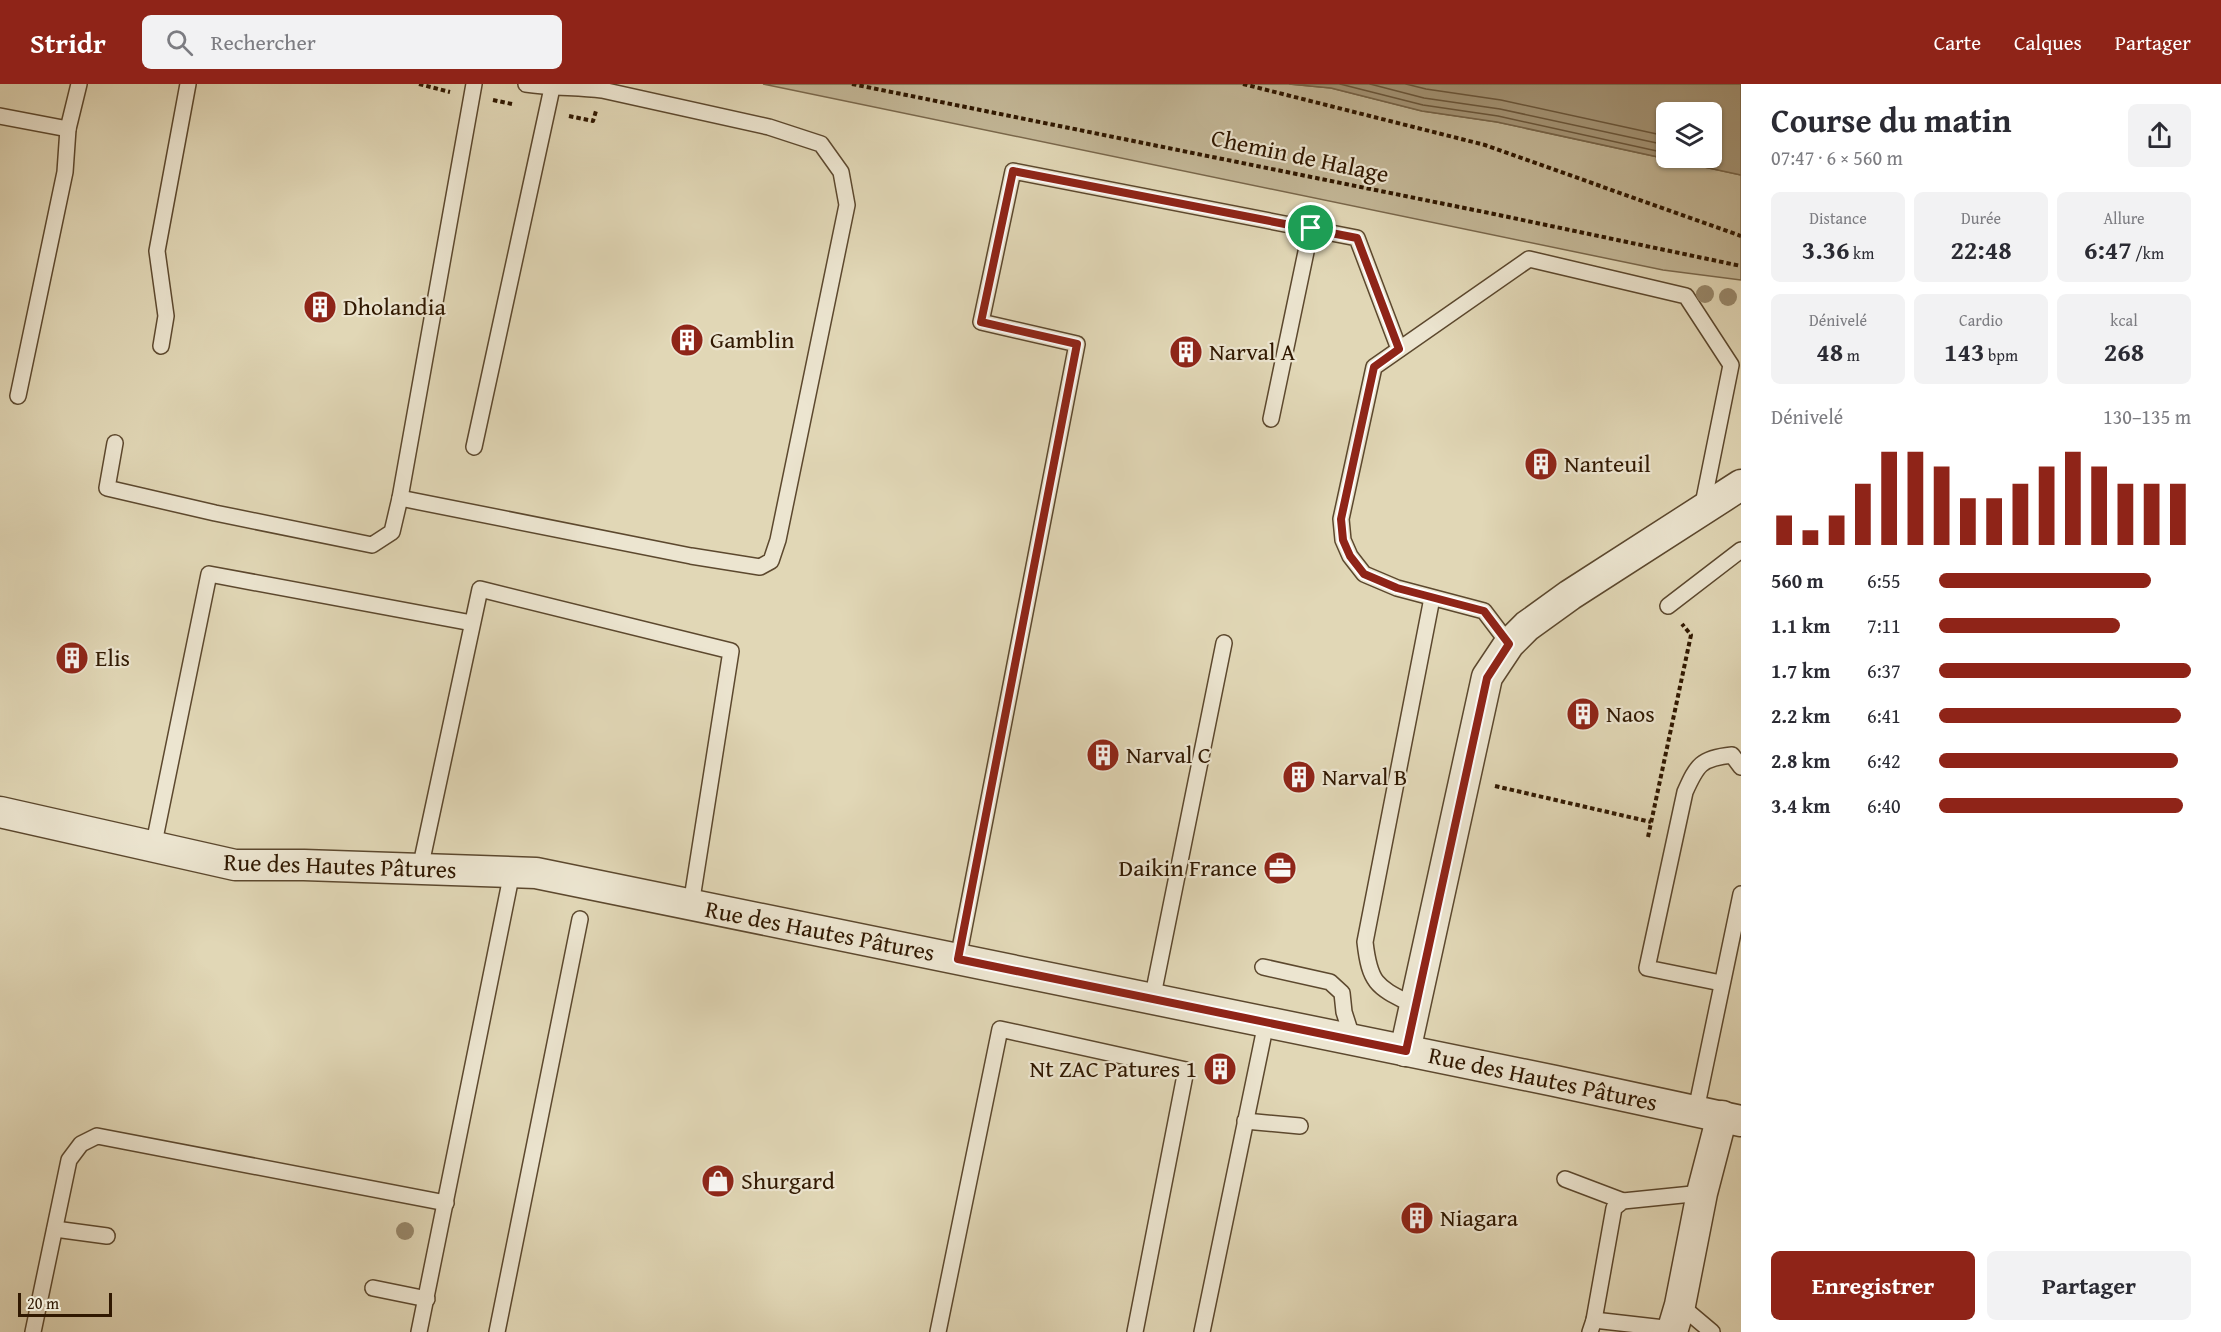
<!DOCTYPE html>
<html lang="fr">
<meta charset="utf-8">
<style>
:root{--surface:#fff;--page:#f2f2f3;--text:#2b2b33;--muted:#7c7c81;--accent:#8f2418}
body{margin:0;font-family:"Gentium Book Plus",serif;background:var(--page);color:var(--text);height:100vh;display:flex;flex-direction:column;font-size:22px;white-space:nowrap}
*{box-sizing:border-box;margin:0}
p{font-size:20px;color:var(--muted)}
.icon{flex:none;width:33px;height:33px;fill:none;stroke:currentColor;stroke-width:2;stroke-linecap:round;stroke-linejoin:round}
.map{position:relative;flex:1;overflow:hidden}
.side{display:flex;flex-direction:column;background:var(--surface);width:480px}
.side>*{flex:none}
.fabs{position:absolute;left:1656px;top:18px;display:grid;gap:12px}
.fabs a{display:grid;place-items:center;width:66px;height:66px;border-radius:9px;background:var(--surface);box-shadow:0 2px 4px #0004;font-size:30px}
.scale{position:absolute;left:18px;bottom:15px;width:94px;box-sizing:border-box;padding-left:6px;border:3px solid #301801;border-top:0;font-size:16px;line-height:21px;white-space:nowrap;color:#301801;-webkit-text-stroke:4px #ece5d0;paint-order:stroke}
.pin{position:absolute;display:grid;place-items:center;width:51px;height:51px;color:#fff;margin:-26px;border:3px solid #fff;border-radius:50%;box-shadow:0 2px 6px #0007}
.round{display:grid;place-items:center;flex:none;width:63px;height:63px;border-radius:9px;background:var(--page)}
.summary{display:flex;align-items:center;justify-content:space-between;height:102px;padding:0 30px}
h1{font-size:33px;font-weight:800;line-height:45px}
.figures{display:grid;grid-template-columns:repeat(3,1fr);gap:9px;height:102px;padding:6px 30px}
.figures div{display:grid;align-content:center;border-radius:9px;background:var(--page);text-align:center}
.figures b{font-size:26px;font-weight:800}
.figures small{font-size:16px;font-weight:400}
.figures p{font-size:16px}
.chart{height:168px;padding:12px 30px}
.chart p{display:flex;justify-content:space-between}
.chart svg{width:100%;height:108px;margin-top:6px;stroke:var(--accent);stroke-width:6}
.action{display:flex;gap:12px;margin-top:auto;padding:12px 30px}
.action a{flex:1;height:69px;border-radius:9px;background:var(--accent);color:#fff;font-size:24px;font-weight:800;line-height:69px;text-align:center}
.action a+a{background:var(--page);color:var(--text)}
ul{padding:0 30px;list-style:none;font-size:20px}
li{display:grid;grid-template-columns:96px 72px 1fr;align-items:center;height:45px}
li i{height:15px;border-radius:8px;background:var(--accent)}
header{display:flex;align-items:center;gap:36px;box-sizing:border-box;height:84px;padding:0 30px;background:var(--accent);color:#fff}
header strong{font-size:28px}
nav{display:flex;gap:33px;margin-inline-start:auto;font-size:21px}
.search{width:420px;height:54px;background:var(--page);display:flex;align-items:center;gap:15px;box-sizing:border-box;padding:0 21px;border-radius:9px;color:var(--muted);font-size:22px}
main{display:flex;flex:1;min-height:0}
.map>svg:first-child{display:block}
.green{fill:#c3b797;stroke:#7a684c;stroke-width:1.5}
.water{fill:#a59678;stroke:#766448;stroke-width:1.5;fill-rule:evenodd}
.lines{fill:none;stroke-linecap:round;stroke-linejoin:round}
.shore{stroke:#6a573c;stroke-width:1.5}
.lane-casing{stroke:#5c482e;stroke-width:18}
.street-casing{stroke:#5c482e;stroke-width:33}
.path{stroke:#301801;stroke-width:4;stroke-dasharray:4.5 3;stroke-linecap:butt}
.lane{stroke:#ece5d0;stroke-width:15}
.street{stroke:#ece5d0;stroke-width:30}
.tree{fill:#98886b}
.route-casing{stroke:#fff;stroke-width:12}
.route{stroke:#8f2418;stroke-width:8}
.labels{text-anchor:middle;stroke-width:4.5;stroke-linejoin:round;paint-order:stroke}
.street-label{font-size:24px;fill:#301801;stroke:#ece5d0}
.poi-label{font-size:24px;fill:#301801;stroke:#ece5d0;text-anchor:start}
</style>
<header>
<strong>Stridr</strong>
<div class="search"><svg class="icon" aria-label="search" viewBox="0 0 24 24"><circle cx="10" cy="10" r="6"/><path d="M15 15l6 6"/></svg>Rechercher</div>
<nav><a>Carte</a><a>Calques</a><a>Partager</a></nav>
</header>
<main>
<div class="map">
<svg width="1741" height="1248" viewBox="0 0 1741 1248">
<rect width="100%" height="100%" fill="#e1d7b6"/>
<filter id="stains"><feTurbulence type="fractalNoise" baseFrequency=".00333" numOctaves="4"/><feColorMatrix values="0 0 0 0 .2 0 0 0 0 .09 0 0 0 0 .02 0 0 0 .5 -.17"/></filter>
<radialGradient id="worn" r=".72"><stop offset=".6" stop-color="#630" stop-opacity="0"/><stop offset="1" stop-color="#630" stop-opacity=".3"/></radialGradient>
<polygon class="green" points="763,0 1289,0 1331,4 1422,27 1497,38 1741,91 1741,196 1663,186"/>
<path class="water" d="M1289 0H1741V91L1497 38 1422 27 1331 4ZM1666 28H1712V74H1666Z"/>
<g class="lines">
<g class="shore">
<polyline points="1340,0 1423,21 1498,32 1666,69"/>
<polyline points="1370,0 1424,14 1500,25 1666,61"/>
<polyline points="1406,0 1426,5 1501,16 1666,52"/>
</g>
<defs>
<g id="lane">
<polyline points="0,32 68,45 79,0"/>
<polyline points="161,262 166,232 157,167 188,0"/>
<polyline points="18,312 65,88 68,45"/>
<polyline points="1271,335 1311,144"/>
<polyline points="115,359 107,404 215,429 372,461 392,448 400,414 474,0"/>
<polyline points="474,363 552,4"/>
<path d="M400 414 691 472 760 483 771 477 778 456 847 121 841 88 821 60 769 43 602 6C577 3 551 4 526 0"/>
<polyline points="1668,522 1741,466"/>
<polyline points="1509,560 1484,527 1397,504 1364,490 1350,472 1343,456 1341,435 1374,283 1529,175 1686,212 1731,281 1702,425"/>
<polyline points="153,764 209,490 472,539"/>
<polyline points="420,785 480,505 731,567 691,821"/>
<polyline points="958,875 1077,260 981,238 1013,87 1357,154 1399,265"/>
<polyline points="1263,883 1330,898 1342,909 1344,928 1353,956"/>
<path d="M1721 899 1647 884 1685 708C1697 681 1701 674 1732 671L1741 683"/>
<polyline points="1152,916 1224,559"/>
<path d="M1415 922C1378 903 1370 902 1365 858L1432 514"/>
<polyline points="1696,1026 1741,810"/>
<polyline points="1245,1037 1300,1042"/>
<polyline points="1565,1095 1623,1117"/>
<polyline points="55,1145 107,1152"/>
<polyline points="373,1204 427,1215"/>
<polyline points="1680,1221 1712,1248"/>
<polyline points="1594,1236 1673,1245"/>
<polyline points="33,1248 69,1076 81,1060 97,1052 446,1119"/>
<polyline points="419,1248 512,788"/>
<polyline points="497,1248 580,835"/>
<polyline points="938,1248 1000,945 1186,986 1135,1248"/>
<polyline points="1202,1248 1266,939"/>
<polyline points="1590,1248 1594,1236 1614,1124 1623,1117 1702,1109"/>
</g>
<g id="street">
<polyline points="0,728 235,781 304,781 536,789 1555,997 1741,1037"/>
<polyline points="1405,967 1487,593 1509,560 1527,542 1570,511 1741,401"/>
<polyline points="1672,1248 1680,1221 1702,1109 1722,1032"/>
</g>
</defs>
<use href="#lane" class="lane-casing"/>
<use href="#street" class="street-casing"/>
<g class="path">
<polyline points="419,0 450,8"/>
<polyline points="852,0 1494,130 1741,182"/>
<polyline points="1243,0 1485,61 1741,152"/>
<polyline points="493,16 512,20"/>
<polyline points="569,32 593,37 596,27"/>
<polyline points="1495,702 1651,738"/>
<polyline points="1648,753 1691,551 1682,540"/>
</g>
<use href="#lane" class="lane"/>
<use href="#street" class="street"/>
</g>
<g class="tree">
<circle cx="1705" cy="210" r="9"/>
<circle cx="1728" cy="213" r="9"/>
<circle cx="405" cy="1147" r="9"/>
</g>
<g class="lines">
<defs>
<polygon id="route" points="1013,87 1357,154 1399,265 1374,283 1341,435 1343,456 1350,472 1364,490 1397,504 1484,527 1509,560 1487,594 1406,967 958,875 1077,260 981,238"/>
</defs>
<use href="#route" class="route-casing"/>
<use href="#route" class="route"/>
</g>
<defs>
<symbol id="building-disc" viewBox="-11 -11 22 22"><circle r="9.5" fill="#8f2418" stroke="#ece5d0"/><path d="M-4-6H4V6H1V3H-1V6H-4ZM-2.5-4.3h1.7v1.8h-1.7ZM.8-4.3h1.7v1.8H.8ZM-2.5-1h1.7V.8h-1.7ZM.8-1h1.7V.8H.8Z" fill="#fff"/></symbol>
<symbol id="office-disc" viewBox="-11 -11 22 22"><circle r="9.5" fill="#8f2418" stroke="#ece5d0"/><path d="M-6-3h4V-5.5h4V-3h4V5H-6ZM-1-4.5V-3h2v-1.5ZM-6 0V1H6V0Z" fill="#fff"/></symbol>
<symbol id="shop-disc" viewBox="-11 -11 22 22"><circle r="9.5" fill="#8f2418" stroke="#ece5d0"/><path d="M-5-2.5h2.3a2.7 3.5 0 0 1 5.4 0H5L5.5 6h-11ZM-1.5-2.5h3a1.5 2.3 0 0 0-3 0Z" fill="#fff"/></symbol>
</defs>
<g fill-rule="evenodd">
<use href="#building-disc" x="301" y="204" width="38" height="38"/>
<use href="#building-disc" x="668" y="237" width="38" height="38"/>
<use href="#building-disc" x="1167" y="249" width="38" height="38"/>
<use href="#building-disc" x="1522" y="361" width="38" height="38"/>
<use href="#building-disc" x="53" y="555" width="38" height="38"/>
<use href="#building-disc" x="1564" y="611" width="38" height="38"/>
<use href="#building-disc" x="1084" y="652" width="38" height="38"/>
<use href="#building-disc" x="1280" y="674" width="38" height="38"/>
<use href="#office-disc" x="1261" y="765" width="38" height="38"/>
<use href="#building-disc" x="1201" y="966" width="38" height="38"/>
<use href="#shop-disc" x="699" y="1078" width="38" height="38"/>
<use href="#building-disc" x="1398" y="1115" width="38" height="38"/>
</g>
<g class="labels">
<g class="street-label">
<text transform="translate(1300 72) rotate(12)" y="8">Chemin de Halage</text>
<text transform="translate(340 782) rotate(2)" y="8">Rue des Hautes Pâtures</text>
<text transform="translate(820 847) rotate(11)" y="8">Rue des Hautes Pâtures</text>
<text transform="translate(1543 995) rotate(12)" y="8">Rue des Hautes Pâtures</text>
</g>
<g class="poi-label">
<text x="343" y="231">Dholandia</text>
<text x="710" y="264">Gamblin</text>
<text x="1209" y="276">Narval A</text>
<text x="1564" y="388">Nanteuil</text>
<text x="95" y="582">Elis</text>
<text x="1606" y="638">Naos</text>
<text x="1126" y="679">Narval C</text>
<text x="1322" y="701">Narval B</text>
<text x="1257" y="792" text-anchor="end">Daikin France</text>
<text x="1197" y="993" text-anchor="end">Nt ZAC Patures 1</text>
<text x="741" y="1105">Shurgard</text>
<text x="1440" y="1142">Niagara</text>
</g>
</g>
<rect width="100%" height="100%" filter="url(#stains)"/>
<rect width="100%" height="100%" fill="url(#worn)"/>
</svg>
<div class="fabs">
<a><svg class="icon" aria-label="layers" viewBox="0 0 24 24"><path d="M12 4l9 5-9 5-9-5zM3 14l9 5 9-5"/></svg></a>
</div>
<div class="scale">20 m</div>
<div class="pin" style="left:1311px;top:144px;background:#1e9e55"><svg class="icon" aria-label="arrive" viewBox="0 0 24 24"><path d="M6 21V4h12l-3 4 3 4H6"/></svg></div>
</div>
<section class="side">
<div class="summary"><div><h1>Course du matin</h1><p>07:47 · 6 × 560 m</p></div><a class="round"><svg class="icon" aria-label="share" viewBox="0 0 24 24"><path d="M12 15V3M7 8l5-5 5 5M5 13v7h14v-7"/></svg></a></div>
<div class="figures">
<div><p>Distance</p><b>3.36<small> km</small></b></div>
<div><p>Durée</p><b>22:48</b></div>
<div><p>Allure</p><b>6:47<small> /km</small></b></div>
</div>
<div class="figures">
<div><p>Dénivelé</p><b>48<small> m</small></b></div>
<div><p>Cardio</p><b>143<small> bpm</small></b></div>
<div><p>kcal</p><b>268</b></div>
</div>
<div class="chart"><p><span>Dénivelé</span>130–135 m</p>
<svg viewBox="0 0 160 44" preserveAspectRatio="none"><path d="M5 44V32M15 44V38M25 44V32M35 44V19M45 44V6M55 44V6M65 44V12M75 44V25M85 44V25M95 44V19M105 44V12M115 44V6M125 44V12M135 44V19M145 44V19M155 44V19"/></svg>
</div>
<ul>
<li><b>560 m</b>6:55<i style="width:84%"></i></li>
<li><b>1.1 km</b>7:11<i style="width:72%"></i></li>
<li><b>1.7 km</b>6:37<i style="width:100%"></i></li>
<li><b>2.2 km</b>6:41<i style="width:96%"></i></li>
<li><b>2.8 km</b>6:42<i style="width:95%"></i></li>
<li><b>3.4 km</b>6:40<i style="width:97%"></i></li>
</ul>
<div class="action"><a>Enregistrer</a><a>Partager</a></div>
</section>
</main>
